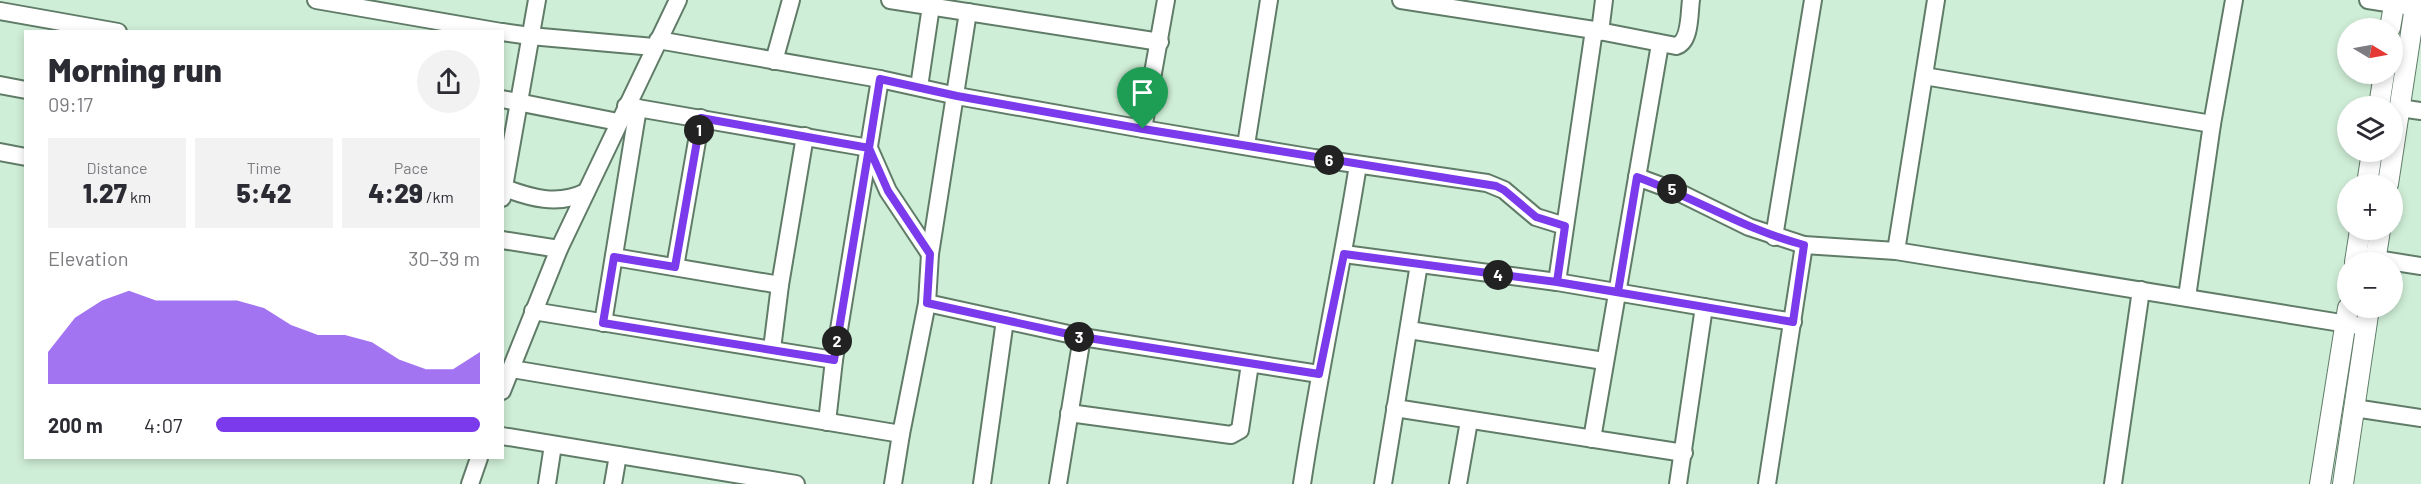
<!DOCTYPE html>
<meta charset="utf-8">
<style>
:root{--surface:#fff;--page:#f2f2f3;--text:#2b2b33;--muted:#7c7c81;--accent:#7c3aed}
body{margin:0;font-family:Barlow,sans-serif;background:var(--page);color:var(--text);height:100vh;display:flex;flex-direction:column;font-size:22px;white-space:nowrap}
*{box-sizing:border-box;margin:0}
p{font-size:20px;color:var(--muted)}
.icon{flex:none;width:33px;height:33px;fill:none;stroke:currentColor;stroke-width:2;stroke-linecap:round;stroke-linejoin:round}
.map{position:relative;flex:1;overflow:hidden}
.side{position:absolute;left:24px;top:30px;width:480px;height:429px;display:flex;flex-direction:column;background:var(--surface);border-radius:0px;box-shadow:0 3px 9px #0003}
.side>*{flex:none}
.needle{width:39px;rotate:100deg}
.tools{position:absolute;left:2337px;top:18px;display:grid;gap:12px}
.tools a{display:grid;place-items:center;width:66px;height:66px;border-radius:50%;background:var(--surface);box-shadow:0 3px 9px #0003;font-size:30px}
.pin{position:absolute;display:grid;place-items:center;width:51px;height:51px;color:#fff;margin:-62px -26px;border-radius:50% 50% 50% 0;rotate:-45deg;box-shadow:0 0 6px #0007}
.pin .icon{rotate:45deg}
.km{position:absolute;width:30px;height:30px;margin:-15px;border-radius:50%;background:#222;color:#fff;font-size:16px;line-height:30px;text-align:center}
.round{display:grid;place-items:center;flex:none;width:63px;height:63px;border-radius:32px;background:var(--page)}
.headline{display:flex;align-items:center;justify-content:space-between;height:102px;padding:0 24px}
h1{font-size:33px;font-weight:800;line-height:45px}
.metrics{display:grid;grid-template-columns:repeat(3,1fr);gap:9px;height:102px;padding:6px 24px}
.metrics div{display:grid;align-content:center;border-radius:0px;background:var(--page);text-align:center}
.metrics b{font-size:26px;font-weight:800}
.metrics small{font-size:16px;font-weight:400}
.metrics p{font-size:16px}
.chart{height:168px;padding:12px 24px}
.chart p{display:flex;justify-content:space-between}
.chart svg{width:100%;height:108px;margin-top:6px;fill:var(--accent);opacity:.7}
ul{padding:0 24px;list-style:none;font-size:20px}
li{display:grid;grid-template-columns:96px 72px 1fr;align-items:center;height:45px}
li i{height:15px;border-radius:8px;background:var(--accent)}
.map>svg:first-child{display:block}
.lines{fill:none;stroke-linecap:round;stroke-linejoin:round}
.minor-casing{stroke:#607c68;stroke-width:20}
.tertiary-casing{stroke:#607c68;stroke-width:22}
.minor{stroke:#fff;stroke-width:16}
.tertiary{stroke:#fff;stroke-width:20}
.route-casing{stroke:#fff;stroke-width:12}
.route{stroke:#7c3aed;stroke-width:8}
</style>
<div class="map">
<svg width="2421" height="484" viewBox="0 0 2421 484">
<rect width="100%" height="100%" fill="#cfeed7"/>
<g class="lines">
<defs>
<g id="minor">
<polyline points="316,0 501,32"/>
<polyline points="890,0 1160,42"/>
<path d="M1401 0 1594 30 1676 46C1691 42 1689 13 1691 0"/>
<polyline points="2368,0 2406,6"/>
<polyline points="0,11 118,32"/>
<polyline points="502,32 530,36 654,47"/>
<polyline points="1600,32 1604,0"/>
<polyline points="658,40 880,79 957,96 1143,129 1314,158 1487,183 1504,190 1536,217 1565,226"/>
<polyline points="774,61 791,0"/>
<polyline points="1924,76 2212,124"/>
<polyline points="0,85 26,90"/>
<polyline points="919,87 931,6"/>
<polyline points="502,99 618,122"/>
<polyline points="626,106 869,148 888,191 930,254"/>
<polyline points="2400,108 2421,111"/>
<polyline points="1143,129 1166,0"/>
<polyline points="1246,145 1269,0"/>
<polyline points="0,152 26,157"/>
<polyline points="1637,177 1678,192 1749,227 1804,245 1896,251 2366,327"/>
<path d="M502 187C530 198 558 206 586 192"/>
<polyline points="502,198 537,0"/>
<polyline points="1774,237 1813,0"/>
<polyline points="502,240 559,249"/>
<polyline points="1896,251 1936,0"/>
<polyline points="1344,254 1557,282 1793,322"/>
<polyline points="614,257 780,285"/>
<polyline points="2376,259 2421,266"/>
<polyline points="675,267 701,118"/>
<polyline points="1557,282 1594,30"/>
<polyline points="2187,297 2212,124 2234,0"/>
<polyline points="927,303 1082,337 1319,374"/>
<polyline points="533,311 834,360"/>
<polyline points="603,323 638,108"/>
<polyline points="1409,330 1604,361"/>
<polyline points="772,349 780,285 805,136"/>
<polyline points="512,369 901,434"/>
<polyline points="502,391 559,249 678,0"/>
<polyline points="1395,408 1684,453"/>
<polyline points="2354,408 2421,418"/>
<polyline points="1069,413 1231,435 1240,430 1250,364"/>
<polyline points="827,422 834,360 880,79"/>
<polyline points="502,436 796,484"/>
<polyline points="1592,439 1660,44"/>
<polyline points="470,484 479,458"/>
<polyline points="547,484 553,445"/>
<polyline points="613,484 618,455"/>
<polyline points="893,484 901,434 927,303 930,254 968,12"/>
<polyline points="982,484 1005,320"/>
<polyline points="1058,484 1082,337"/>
<path d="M1302 484C1318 377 1341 271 1358 165"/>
<polyline points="1383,484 1419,264"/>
<polyline points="1458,484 1469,421"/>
<polyline points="1678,484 1704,307"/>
<polyline points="1767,484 1804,245"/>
<polyline points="2113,484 2141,290"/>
</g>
<g id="tertiary">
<polyline points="2390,28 2395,0"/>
<polyline points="2379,106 2384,74"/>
<polyline points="2367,184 2372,152"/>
<polyline points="2388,184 2416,0"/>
<polyline points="2355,262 2360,230"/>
<polyline points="2375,262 2380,230"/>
<polyline points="2320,484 2348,308"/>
<polyline points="2343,484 2369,308"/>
</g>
</defs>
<use href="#minor" class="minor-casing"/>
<use href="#tertiary" class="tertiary-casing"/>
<use href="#minor" class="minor"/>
<use href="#tertiary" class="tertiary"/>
</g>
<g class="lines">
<defs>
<path id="route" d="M1143 129 957 96 880 79 869 148 701 118 675 267 614 257 603 323 834 360 869 148 888 191 930 254 927 303 1082 337 1319 374 1344 254 1557 282 1793 322 1804 245C1743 229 1696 198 1637 177L1618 292 1557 282 1565 226 1536 217 1504 190 1496 186 1143 129"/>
</defs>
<use href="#route" class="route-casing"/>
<use href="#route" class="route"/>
</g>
</svg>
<div class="tools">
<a><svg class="needle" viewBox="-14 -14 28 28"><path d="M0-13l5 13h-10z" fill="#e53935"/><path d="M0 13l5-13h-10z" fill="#7c7c81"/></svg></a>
<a><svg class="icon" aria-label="layers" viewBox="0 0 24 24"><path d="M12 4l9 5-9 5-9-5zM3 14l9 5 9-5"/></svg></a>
<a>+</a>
<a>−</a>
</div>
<div class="pin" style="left:1143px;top:129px;background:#1e9e55"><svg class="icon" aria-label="arrive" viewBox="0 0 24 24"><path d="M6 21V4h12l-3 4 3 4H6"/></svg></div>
<b class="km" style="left:699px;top:130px">1</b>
<b class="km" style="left:837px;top:341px">2</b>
<b class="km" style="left:1079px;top:337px">3</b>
<b class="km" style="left:1498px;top:275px">4</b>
<b class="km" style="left:1672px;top:189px">5</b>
<b class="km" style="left:1329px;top:160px">6</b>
<section class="side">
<div class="headline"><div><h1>Morning run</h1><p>09:17</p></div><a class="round"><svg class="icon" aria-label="share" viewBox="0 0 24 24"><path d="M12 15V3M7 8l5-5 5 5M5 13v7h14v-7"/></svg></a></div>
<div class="metrics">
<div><p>Distance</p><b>1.27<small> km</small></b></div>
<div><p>Time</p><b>5:42</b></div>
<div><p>Pace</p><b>4:29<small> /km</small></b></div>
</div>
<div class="chart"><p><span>Elevation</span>30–39 m</p>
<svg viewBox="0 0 160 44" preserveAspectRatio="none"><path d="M0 44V31L10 17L20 10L30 6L40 10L50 10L60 10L70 10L80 13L90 20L100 24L110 24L120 27L130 34L140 38L150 38L160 31V44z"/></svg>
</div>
<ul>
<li><b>200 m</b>4:07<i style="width:100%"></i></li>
</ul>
</section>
</div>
